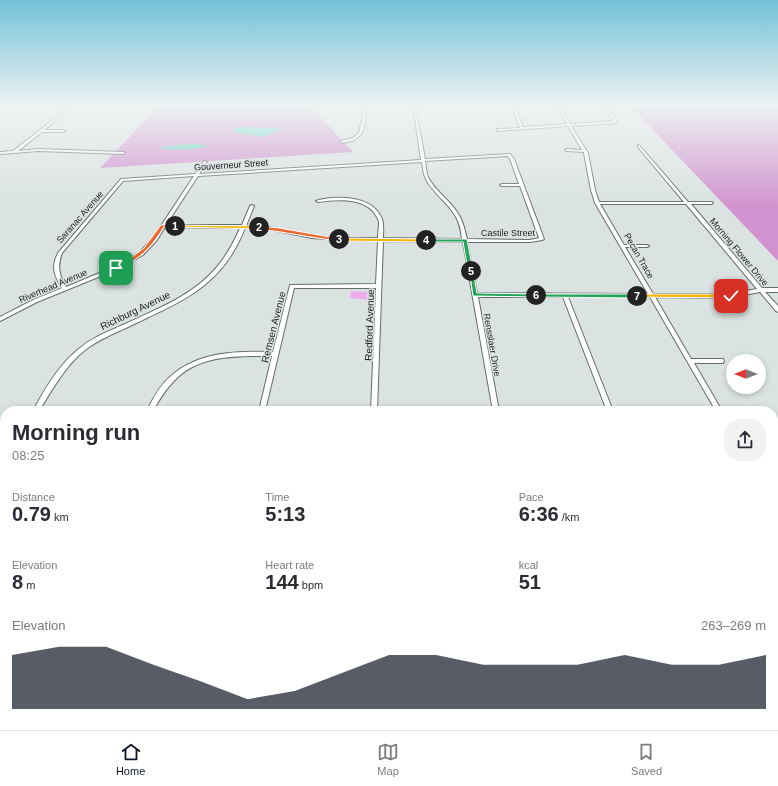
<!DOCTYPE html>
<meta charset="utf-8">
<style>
:root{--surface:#fff;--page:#f2f2f3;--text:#2b2b33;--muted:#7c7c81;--line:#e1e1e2;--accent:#111827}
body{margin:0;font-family:Helvetica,sans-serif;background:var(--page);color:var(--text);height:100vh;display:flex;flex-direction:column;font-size:15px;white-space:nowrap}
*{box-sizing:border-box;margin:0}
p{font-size:13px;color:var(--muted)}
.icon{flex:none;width:22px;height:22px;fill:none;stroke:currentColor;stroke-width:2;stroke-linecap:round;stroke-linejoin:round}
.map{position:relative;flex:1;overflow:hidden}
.details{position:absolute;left:0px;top:406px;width:778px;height:324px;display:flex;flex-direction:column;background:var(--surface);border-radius:16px 16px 0 0;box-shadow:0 2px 6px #0003}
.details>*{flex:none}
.needle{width:26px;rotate:270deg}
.buttons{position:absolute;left:726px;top:354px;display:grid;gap:8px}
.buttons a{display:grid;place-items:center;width:40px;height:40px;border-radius:50%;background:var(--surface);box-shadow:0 2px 6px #0003;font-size:20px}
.pin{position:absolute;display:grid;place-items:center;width:34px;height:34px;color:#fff;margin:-17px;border-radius:8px;box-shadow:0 2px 6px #0006}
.km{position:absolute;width:20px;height:20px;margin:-10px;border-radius:50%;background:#222;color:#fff;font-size:11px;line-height:20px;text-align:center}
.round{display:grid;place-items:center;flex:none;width:42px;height:42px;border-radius:16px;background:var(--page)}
.summary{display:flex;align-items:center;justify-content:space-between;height:68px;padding:0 12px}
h1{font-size:22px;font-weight:800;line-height:30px}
.stats{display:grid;grid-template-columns:repeat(3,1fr);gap:6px;height:68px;padding:4px 12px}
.stats div{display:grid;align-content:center}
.stats b{font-size:20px;font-weight:800}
.stats small{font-size:11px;font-weight:400}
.stats p{font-size:11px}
.chart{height:112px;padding:8px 12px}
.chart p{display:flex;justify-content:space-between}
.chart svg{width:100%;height:72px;margin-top:4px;fill:var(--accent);opacity:.7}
.tabs{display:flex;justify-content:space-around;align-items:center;height:56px;border-top:1px solid var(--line);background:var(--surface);font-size:11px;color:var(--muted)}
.tabs a{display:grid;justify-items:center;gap:2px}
.tabs .current{color:var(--accent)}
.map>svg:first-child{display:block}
.green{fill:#ebaeea}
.forest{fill:#d192cf}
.water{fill:#62d6c1}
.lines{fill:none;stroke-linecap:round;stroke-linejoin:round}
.street-casing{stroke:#656d6b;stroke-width:2}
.secondary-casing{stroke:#656d6b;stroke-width:2}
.street{fill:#fff;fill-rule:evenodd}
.secondary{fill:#fff;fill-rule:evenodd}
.split-1{fill:#f0652b;stroke:#fff}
.split-2{fill:#f5b400;stroke:#fff}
.split-3{fill:#f0652b;stroke:#fff}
.split-4{fill:#f5b400;stroke:#fff}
.split-5{fill:#22a559;stroke:#fff}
.split-6{fill:#22a559;stroke:#fff}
.split-7{fill:#22a559;stroke:#fff}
.split-8{fill:#f5b400;stroke:#fff}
.labels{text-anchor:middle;stroke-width:3;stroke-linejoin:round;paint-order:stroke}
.far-street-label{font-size:9px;fill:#222524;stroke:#dae3e1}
.street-label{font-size:10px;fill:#222524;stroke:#dae3e1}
</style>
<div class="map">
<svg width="778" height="730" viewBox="0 0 778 730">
<rect width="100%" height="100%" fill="#dae3e1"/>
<polygon class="green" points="351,291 369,292 371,293 371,300 350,298"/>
<g class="forest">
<polygon points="160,105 309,105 353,152 100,168"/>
<polygon points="629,105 778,105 778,261"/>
</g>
<g class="water">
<polygon points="242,127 279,128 280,130 263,137 233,132 234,129"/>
<path d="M191 144 208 145C196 151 176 149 162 149L160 147Z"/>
</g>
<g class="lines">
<defs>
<g id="street">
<polygon points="72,105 75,105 44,130 63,130 65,131 64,132 42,132 18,151 39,149 123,152 124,152 124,154 39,151 0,154 0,152 13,151"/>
<path d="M365 105H367C364 126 367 141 341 143V141L353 138 359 133Z"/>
<path d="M413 105H415L425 159 510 154 514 159 544 239 542 240 530 242H467L477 293 648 294 595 203 591 190 584 153V152L567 151 565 150 567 149 582 150 568 126 497 131V129H498L520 128 511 105H514L523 127 567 124 556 105H559L570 124 614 121 602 105H605L617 121V123L571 126 588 153 595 190 599 202H684L638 147V145H639L688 202H712L713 203 711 204H691L762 288H778V292H765L778 306V312L776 311 760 292 728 298 655 297 691 359H723L724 361 723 363H694L722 411H716L650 297H568L613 411H607L563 297H478L499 411H493L463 242 383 241 377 411H371L376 288H294L265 411H259L272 356C239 356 198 354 174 381 165 390 159 400 153 411H147C153 398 160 385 171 376 199 351 238 351 273 352L290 285 376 284 378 241 340 240 312 238 263 228H245C239 243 231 258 220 270 197 297 161 311 130 326 115 333 98 340 85 350 65 366 52 390 39 411H33C44 390 60 363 80 348 93 337 109 331 125 324 157 309 194 295 217 267 227 255 234 242 240 228L165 227 157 240 143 255 118 269 37 302 0 321V317L33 300 62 288C54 275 51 267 58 253L121 179 195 174 204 161H205L207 162 199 174 421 160ZM508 156 510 159 519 184H502L500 185 502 186H520L539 238 530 240 467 239C463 220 459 212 446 199 439 192 432 185 428 177 426 172 426 166 425 161ZM422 162C423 167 423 173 425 177 432 193 448 202 456 217 460 224 461 231 462 239L383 238C383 233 384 225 382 219 374 199 350 197 331 198 326 199 320 199 316 201L318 202C336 200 358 197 373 211 375 214 378 218 379 222 379 227 378 233 378 238H340L312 236 263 226H246L254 206 252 205 250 206 242 225H166L198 176ZM194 176 153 238 139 253 114 267 66 287C59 275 57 266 62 253L123 181ZM600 204H686L757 289 728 294H653L625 247H647L649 246 647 245H624Z"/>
<rect x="773" y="446" width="5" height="6"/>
<path d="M5 455C5 460 6 467 0 469 0 464 0 457 5 455Z"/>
<path d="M773 500C778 503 778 511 778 517 771 514 773 506 773 500Z"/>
<rect x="0" y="547" width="5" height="8"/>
</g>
<g id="secondary">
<rect x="0" y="647" width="5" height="14"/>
<rect x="773" y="668" width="5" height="14"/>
</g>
</defs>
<use href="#street" class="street-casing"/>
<use href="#secondary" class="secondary-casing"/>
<use href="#street" class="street"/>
<use href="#secondary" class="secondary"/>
</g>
<linearGradient id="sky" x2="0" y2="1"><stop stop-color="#72c2d8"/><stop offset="0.51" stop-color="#eef2f2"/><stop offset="1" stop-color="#eef2f2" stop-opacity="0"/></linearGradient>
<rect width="778" height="207" fill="url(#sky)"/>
<path class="split-1" d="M161 225H175L177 226 164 227C152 245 146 254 126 265 122 267 119 269 114 269V266L132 257 144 248Z"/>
<polygon class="split-2" points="173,225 259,226 261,227 259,229 175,227"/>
<path class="split-3" d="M257 226 279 228 341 239 339 241C312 238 286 232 259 229Z"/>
<polygon class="split-4" points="337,238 426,239 428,240 426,242 339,241"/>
<polygon class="split-5" points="424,239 467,239 473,271 471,272 468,271 463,242 426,242"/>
<polygon class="split-6" points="469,269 473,271 477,293 536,294 539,295 536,297 473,296"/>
<polygon class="split-7" points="534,294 637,294 640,296 637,298 536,297 534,297"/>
<polygon class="split-8" points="637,294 731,294 733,296 731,298 635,297 635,295"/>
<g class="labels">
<g class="far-street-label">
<text transform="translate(231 165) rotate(-4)" y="3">Gouverneur Street</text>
<text transform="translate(80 217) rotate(-49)" y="3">Saranac Avenue</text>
<text x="508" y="236">Castile Street</text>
<text transform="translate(739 252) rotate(50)" y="3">Morning Flower Drive</text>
<text transform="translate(639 256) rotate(60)" y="3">Pecan Trace</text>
<text transform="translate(53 286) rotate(-23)" y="3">Riverhead Avenue</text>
<text transform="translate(492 345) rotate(80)" y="3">Rensslaer Drive</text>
</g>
<g class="street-label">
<text transform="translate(135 310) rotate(-26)" y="4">Richburg Avenue</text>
<text transform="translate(369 325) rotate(-88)" y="4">Redford Avenue</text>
<text transform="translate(273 327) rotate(-76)" y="4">Remsen Avenue</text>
</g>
</g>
</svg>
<div class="buttons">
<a><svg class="needle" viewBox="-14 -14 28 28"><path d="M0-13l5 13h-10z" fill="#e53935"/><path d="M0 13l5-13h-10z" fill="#7c7c81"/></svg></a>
</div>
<div class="pin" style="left:116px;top:268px;background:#1e9e55"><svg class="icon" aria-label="arrive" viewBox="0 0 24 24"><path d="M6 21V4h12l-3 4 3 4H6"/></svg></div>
<div class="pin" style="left:731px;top:296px;background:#d93025"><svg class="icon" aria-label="check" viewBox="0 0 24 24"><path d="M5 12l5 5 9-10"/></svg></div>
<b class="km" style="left:175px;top:226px">1</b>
<b class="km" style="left:259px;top:227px">2</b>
<b class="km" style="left:339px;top:239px">3</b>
<b class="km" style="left:426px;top:240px">4</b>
<b class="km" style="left:471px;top:271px">5</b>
<b class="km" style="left:536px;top:295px">6</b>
<b class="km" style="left:637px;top:296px">7</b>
<section class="details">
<div class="summary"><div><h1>Morning run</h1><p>08:25</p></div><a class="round"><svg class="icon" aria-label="share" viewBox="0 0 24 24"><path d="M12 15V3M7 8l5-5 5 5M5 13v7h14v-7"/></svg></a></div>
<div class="stats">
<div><p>Distance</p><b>0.79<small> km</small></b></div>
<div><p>Time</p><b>5:13</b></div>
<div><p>Pace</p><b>6:36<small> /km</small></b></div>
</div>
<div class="stats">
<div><p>Elevation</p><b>8<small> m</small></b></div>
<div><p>Heart rate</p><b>144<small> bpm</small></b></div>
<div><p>kcal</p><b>51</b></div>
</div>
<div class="chart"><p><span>Elevation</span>263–269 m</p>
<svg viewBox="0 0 160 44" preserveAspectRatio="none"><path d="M0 44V11L10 6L20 6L30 17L40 27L50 38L60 33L70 22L80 11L90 11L100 17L110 17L120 17L130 11L140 17L150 17L160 11V44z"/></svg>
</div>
</section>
</div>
<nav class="tabs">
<a class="current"><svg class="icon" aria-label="home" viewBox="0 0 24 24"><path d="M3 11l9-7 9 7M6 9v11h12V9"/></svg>Home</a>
<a><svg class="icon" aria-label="map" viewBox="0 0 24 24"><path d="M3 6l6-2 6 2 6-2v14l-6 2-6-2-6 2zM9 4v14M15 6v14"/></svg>Map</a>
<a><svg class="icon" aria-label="saved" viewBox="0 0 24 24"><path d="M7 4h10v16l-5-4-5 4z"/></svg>Saved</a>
</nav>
